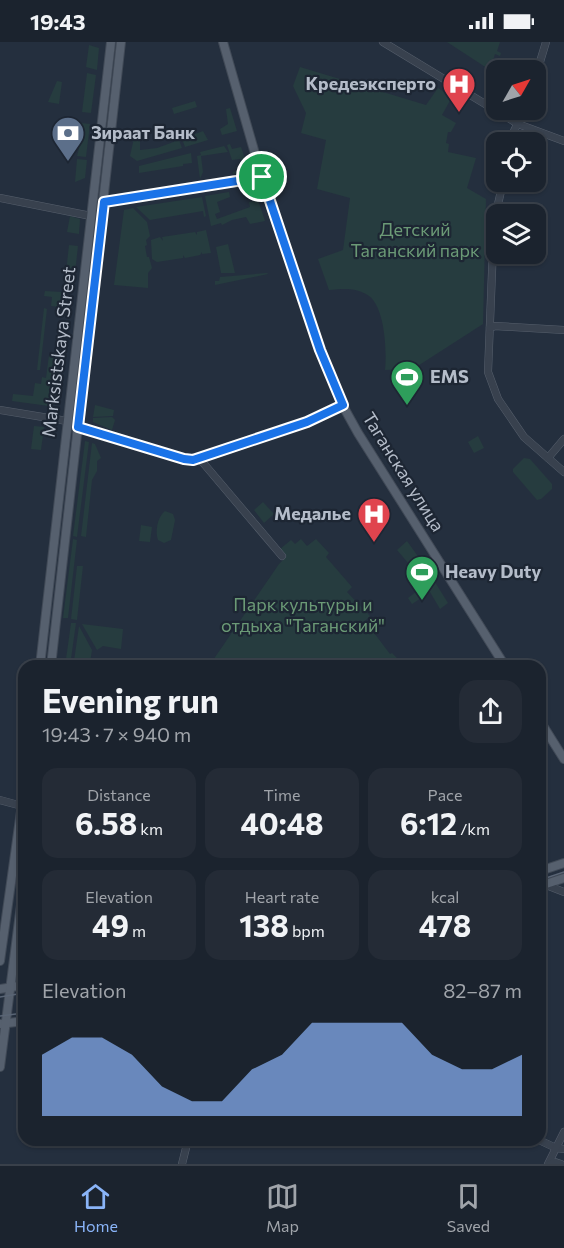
<!DOCTYPE html>
<meta charset="utf-8">
<style>
:root{--surface:#1b232e;--page:#242b36;--text:#f1f3f6;--muted:#a0a4aa;--line:#39404a;--accent:#8ab4f8}
body{margin:0;font-family:Commissioner,sans-serif;background:var(--page);color:var(--text);height:100vh;display:flex;flex-direction:column;font-size:22px;white-space:nowrap}
*{box-sizing:border-box;margin:0}
p{font-size:20px;color:var(--muted)}
.icon{flex:none;width:33px;height:33px;fill:none;stroke:currentColor;stroke-width:2;stroke-linecap:round;stroke-linejoin:round}
.map{position:relative;flex:1;overflow:hidden}
.panel{position:absolute;left:18px;top:618px;width:528px;height:486px;display:flex;flex-direction:column;background:var(--surface);border-radius:18px;box-shadow:0 2px 4px #0004,0 0 0 2px var(--line)}
.panel>*{flex:none}
.needle{width:39px;rotate:51deg}
.controls{position:absolute;left:486px;top:18px;display:grid;gap:12px}
.controls a{display:grid;place-items:center;width:60px;height:60px;border-radius:12px;background:var(--surface);box-shadow:0 2px 4px #0004,0 0 0 2px var(--line);font-size:30px}
.pin{position:absolute;display:grid;place-items:center;width:51px;height:51px;color:#fff;margin:-26px;border:3px solid #fff;border-radius:50%;box-shadow:0 2px 6px #0007}
.round{display:grid;place-items:center;flex:none;width:63px;height:63px;border-radius:18px;background:var(--page)}
.summary{display:flex;align-items:center;justify-content:space-between;height:102px;padding:0 24px}
h1{font-size:33px;font-weight:700;line-height:45px}
.metrics{display:grid;grid-template-columns:repeat(3,1fr);gap:9px;height:102px;padding:6px 24px}
.metrics div{display:grid;align-content:center;border-radius:15px;background:var(--page);text-align:center}
.metrics b{font-size:30px;font-weight:700}
.metrics small{font-size:16px;font-weight:400}
.metrics p{font-size:16px}
.chart{height:168px;padding:12px 24px}
.chart p{display:flex;justify-content:space-between}
.chart svg{width:100%;height:108px;margin-top:6px;fill:var(--accent);opacity:.7}
.status{display:flex;justify-content:space-between;align-items:center;height:42px;padding:0 30px;background:var(--surface);direction:ltr}
.status svg{height:16px;fill:currentColor}
.tab-bar{display:flex;justify-content:space-around;align-items:center;height:84px;border-top:2px solid var(--line);background:var(--surface);font-size:16px;color:var(--muted)}
.tab-bar a{display:grid;justify-items:center;gap:3px}
.tab-bar .selected{color:var(--accent)}
.map>svg:first-child{display:block}
.green{fill:#263c3f}
.lines{fill:none;stroke-linecap:round;stroke-linejoin:round}
.minor-casing{stroke:#565f6c;stroke-width:8}
.major-casing{stroke:#414a57;stroke-width:10}
.minor{stroke:#38414e;stroke-width:7}
.major{stroke:#56606e;stroke-width:8}
.tram{stroke:#5a6575;stroke-width:1.5}
.route-casing{stroke:#fff;stroke-width:12}
.route{stroke:#1a73e8;stroke-width:8}
.labels{text-anchor:middle;stroke-width:4.5;stroke-linejoin:round;paint-order:stroke}
.poi-label{font-size:18px;font-weight:bold;fill:#b4bcc9;stroke:#1d2633;text-anchor:start}
.park-label{font-size:18px;fill:#6b9a76;stroke:#1d2633}
.street-label{font-size:18px;fill:#b4bcc9;stroke:#1d2633}
</style>
<div class="status"><b>19:43</b><svg viewBox="0 0 49 12"><path d="M0 12V9h3v3zM5 12V6h3v6zM10 12V3h3v9zM15 12V0h3v12zM26 1h20v11H26zM47 4h2v5h-2z"/></svg></div>
<div class="map">
<svg width="564" height="1122" viewBox="0 0 564 1122">
<rect width="100%" height="100%" fill="#242f3e"/>
<g class="green">
<polygon points="447,0 500,0 497,9 501,11 500,14 495,12 490,28"/>
<polygon points="89,3 99,6 97,28 86,25"/>
<path d="M300 25 426 63 438 46 452 55 442 73 456 81 451 90H448L446 101 449 102 448 110 476 116 467 146 486 157 483 282 413 327 385 328C387 309 385 261 366 252 353 245 342 247 329 248L318 217 343 208 350 156 317 147 326 98 301 91 306 71 293 44Z"/>
<polygon points="87,31 96,33 91,71 82,70"/>
<polygon points="57,39 62,40 59,62 48,60"/>
<polygon points="195,59 197,65 174,72 172,66"/>
<polygon points="230,66 237,89 222,93 220,87 228,82 226,67"/>
<polygon points="81,81 90,82 86,115 77,114 80,103"/>
<polygon points="203,89 208,98 185,105 182,97"/>
<polygon points="134,96 140,97 140,108 157,106 179,98 182,106 137,119 130,114"/>
<polygon points="230,102 232,107 241,105 249,129 233,132 233,130 242,127 245,123 240,117 232,118 227,103"/>
<polygon points="224,104 228,110 201,114 203,130 200,137 197,114 201,113 200,110"/>
<polygon points="191,111 192,121 183,122 183,124 139,131 139,124"/>
<polygon points="77,117 87,118 85,136 75,140"/>
<polygon points="229,150 230,155 217,160 220,170 215,172 217,177 250,165 249,160 258,158 265,179 250,182 246,175 232,178 222,183 221,181 211,184 205,154"/>
<polygon points="202,155 206,174 204,175 203,169 150,178 136,165"/>
<polygon points="133,166 147,180 150,194 146,198 147,203 145,204 147,215 149,215 152,226 148,231 148,246 114,243 124,168"/>
<polygon points="70,174 80,177 79,192 67,190"/>
<polygon points="206,188 211,211 202,212 202,210 200,213 185,216 183,213 183,216 157,220 152,217 151,198 160,195 163,199 162,195 195,190 197,193 197,190"/>
<polygon points="228,202 235,231 221,231 216,205"/>
<polygon points="69,203 78,204 74,240 65,239"/>
<polygon points="267,231 268,232 215,243 215,239 219,239 220,235"/>
<polygon points="45,249 62,250 61,265 51,264 52,255 44,254"/>
<polygon points="44,266 47,267 40,328 37,328"/>
<polygon points="49,313 56,314 49,364 12,359 13,352 33,354 35,341 41,342 42,335 46,336"/>
<polygon points="95,363 114,368 113,374 93,375"/>
<polygon points="112,375 115,378 112,388 93,380 93,376"/>
<polygon points="34,384 44,385 41,408 31,407"/>
<polygon points="478,394 484,406 474,411 468,400"/>
<polygon points="85,399 89,400 77,495 73,494"/>
<polygon points="92,401 95,402 101,416 97,419 97,429 92,438 86,495 81,494"/>
<polygon points="524,416 530,417 552,442 552,447 541,457 537,458 513,430 513,427"/>
<polygon points="263,460 274,472 264,481 254,468"/>
<path d="M165 469 173 472 175 478 171 498 164 501 158 498C155 490 157 475 165 469Z"/>
<polygon points="141,483 152,485 150,500 139,499"/>
<polygon points="73,497 77,498 68,576 63,576"/>
<polygon points="301,497 307,504 316,497 329,511 326,515 352,545 347,550 370,574 365,579 390,612 392,611 405,624 209,624 279,522 286,515 280,507 291,498 295,502"/>
<polygon points="407,499 422,520 422,524 414,528 397,508"/>
<polygon points="77,524 83,524 77,578 71,577"/>
<polygon points="433,537 448,561 440,567 430,550 412,562 408,556"/>
<polygon points="71,581 76,581 71,617 66,617"/>
<polygon points="82,582 123,587 121,607 103,604 97,608"/>
<polygon points="79,584 92,608 90,621 74,619"/>
</g>
<g class="lines">
<defs>
<g id="minor">
<polyline points="383,0 518,82 564,99"/>
<polyline points="536,33 546,0"/>
<polyline points="511,100 514,89 524,68"/>
<polyline points="503,140 494,180 488,330 498,357 524,395 564,430"/>
<polyline points="0,156 91,174"/>
<polyline points="104,160 262,135"/>
<polyline points="490,286 495,284 564,288"/>
<polyline points="0,368 67,379"/>
<polyline points="78,385 184,418 193,418 307,380 343,364"/>
<polyline points="199,416 282,514"/>
<polyline points="548,416 564,397"/>
<polyline points="0,758 22,764"/>
<polyline points="546,843 564,850"/>
<polyline points="539,1098 556,1106 564,1107"/>
<polyline points="182,1122 188,1098"/>
<polyline points="548,1122 564,1090"/>
<polyline points="551,1122 555,1120 561,1122"/>
</g>
<g id="major">
<polyline points="223,0 266,150 320,307 343,364 358,391 505,624"/>
<polyline points="40,624 111,0"/>
<polyline points="51,624 121,0"/>
<polyline points="540,679 564,717"/>
<polyline points="540,829 564,821"/>
<polyline points="540,844 564,836"/>
<polyline points="0,919 24,748"/>
<polyline points="15,919 24,934"/>
<polyline points="0,947 24,943"/>
<polyline points="0,982 24,979"/>
<polyline points="0,1025 24,840"/>
</g>
</defs>
<use href="#minor" class="minor-casing"/>
<use href="#major" class="major-casing"/>
<use href="#minor" class="minor"/>
<use href="#major" class="major"/>
<g class="tram">
<polyline points="540,838 564,830"/>
<polyline points="0,955 24,951"/>
<polyline points="0,974 24,971"/>
</g>
</g>
<g class="lines">
<defs>
<polygon id="route" points="262,135 320,308 343,363 307,380 193,418 184,417 78,385 104,160"/>
</defs>
<use href="#route" class="route-casing"/>
<use href="#route" class="route"/>
</g>
<defs>
<symbol id="hospital-pin" viewBox="-11 -11 22 30"><path d="M0 17L-7.5 6A9.5 9.5 0 1 1 7.5 6Z" fill="#e0444e" stroke="#1d2633"/><path d="M-5-5h3v3.5h4V-5h3V5h-3V1.5h-4V5h-3Z" fill="#fff"/></symbol>
<symbol id="bank-pin" viewBox="-11 -11 22 30"><path d="M0 17L-7.5 6A9.5 9.5 0 1 1 7.5 6Z" fill="#5c6f8a" stroke="#1d2633"/><path d="M-6-4H6V4H-6ZM0-2.3a2.3 2.3 0 1 0 0 4.6a2.3 2.3 0 1 0 0-4.6Z" fill="#fff"/></symbol>
<symbol id="stadium-pin" viewBox="-11 -11 22 30"><path d="M0 17L-7.5 6A9.5 9.5 0 1 1 7.5 6Z" fill="#2e9e5b" stroke="#1d2633"/><path d="M0-5a6.5 5 0 1 0 0 10a6.5 5 0 1 0 0-10ZM-3.5-1.8h7v3.6h-7Z" fill="#fff"/></symbol>
</defs>
<g fill-rule="evenodd">
<use href="#hospital-pin" x="440" y="23" width="38" height="52"/>
<use href="#bank-pin" x="49" y="72" width="38" height="52"/>
<use href="#stadium-pin" x="388" y="316" width="38" height="52"/>
<use href="#hospital-pin" x="355" y="453" width="38" height="52"/>
<use href="#stadium-pin" x="403" y="511" width="38" height="52"/>
</g>
<g class="labels">
<g class="poi-label">
<text x="436" y="48" text-anchor="end">Кредеэксперто</text>
<text x="91" y="97">Зираат Банк</text>
<text x="430" y="341">EMS</text>
<text x="351" y="478" text-anchor="end">Медалье</text>
<text x="445" y="536">Heavy Duty</text>
</g>
<g class="park-label">
<text x="415" y="194">Детский<tspan x="415" dy="21">Таганский парк</tspan></text>
<text x="303" y="569">Парк культуры и<tspan x="303" dy="21">отдыха "Таганский"</tspan></text>
</g>
<g class="street-label">
<text transform="translate(59 310) rotate(-83)" y="6">Marksistskaya Street</text>
<text transform="translate(403 430) rotate(58)" y="6">Таганская улица</text>
</g>
</g>
</svg>
<div class="controls">
<a><svg class="needle" viewBox="-14 -14 28 28"><path d="M0-13l5 13h-10z" fill="#e53935"/><path d="M0 13l5-13h-10z" fill="#a0a4aa"/></svg></a>
<a><svg class="icon" aria-label="locate" viewBox="0 0 24 24"><circle cx="12" cy="12" r="6"/><path d="M12 2v4M12 18v4M2 12h4M18 12h4"/></svg></a>
<a><svg class="icon" aria-label="layers" viewBox="0 0 24 24"><path d="M12 4l9 5-9 5-9-5zM3 14l9 5 9-5"/></svg></a>
</div>
<div class="pin" style="left:262px;top:135px;background:#1e9e55"><svg class="icon" aria-label="arrive" viewBox="0 0 24 24"><path d="M6 21V4h12l-3 4 3 4H6"/></svg></div>
<section class="panel">
<div class="summary"><div><h1>Evening run</h1><p>19:43 · 7 × 940 m</p></div><a class="round"><svg class="icon" aria-label="share" viewBox="0 0 24 24"><path d="M12 15V3M7 8l5-5 5 5M5 13v7h14v-7"/></svg></a></div>
<div class="metrics">
<div><p>Distance</p><b>6.58<small> km</small></b></div>
<div><p>Time</p><b>40:48</b></div>
<div><p>Pace</p><b>6:12<small> /km</small></b></div>
</div>
<div class="metrics">
<div><p>Elevation</p><b>49<small> m</small></b></div>
<div><p>Heart rate</p><b>138<small> bpm</small></b></div>
<div><p>kcal</p><b>478</b></div>
</div>
<div class="chart"><p><span>Elevation</span>82–87 m</p>
<svg viewBox="0 0 160 44" preserveAspectRatio="none"><path d="M0 44V19L10 12L20 12L30 19L40 32L50 38L60 38L70 25L80 19L90 6L100 6L110 6L120 6L130 19L140 25L150 25L160 19V44z"/></svg>
</div>
</section>
</div>
<nav class="tab-bar">
<a class="selected"><svg class="icon" aria-label="home" viewBox="0 0 24 24"><path d="M3 11l9-7 9 7M6 9v11h12V9"/></svg>Home</a>
<a><svg class="icon" aria-label="map" viewBox="0 0 24 24"><path d="M3 6l6-2 6 2 6-2v14l-6 2-6-2-6 2zM9 4v14M15 6v14"/></svg>Map</a>
<a><svg class="icon" aria-label="saved" viewBox="0 0 24 24"><path d="M7 4h10v16l-5-4-5 4z"/></svg>Saved</a>
</nav>
